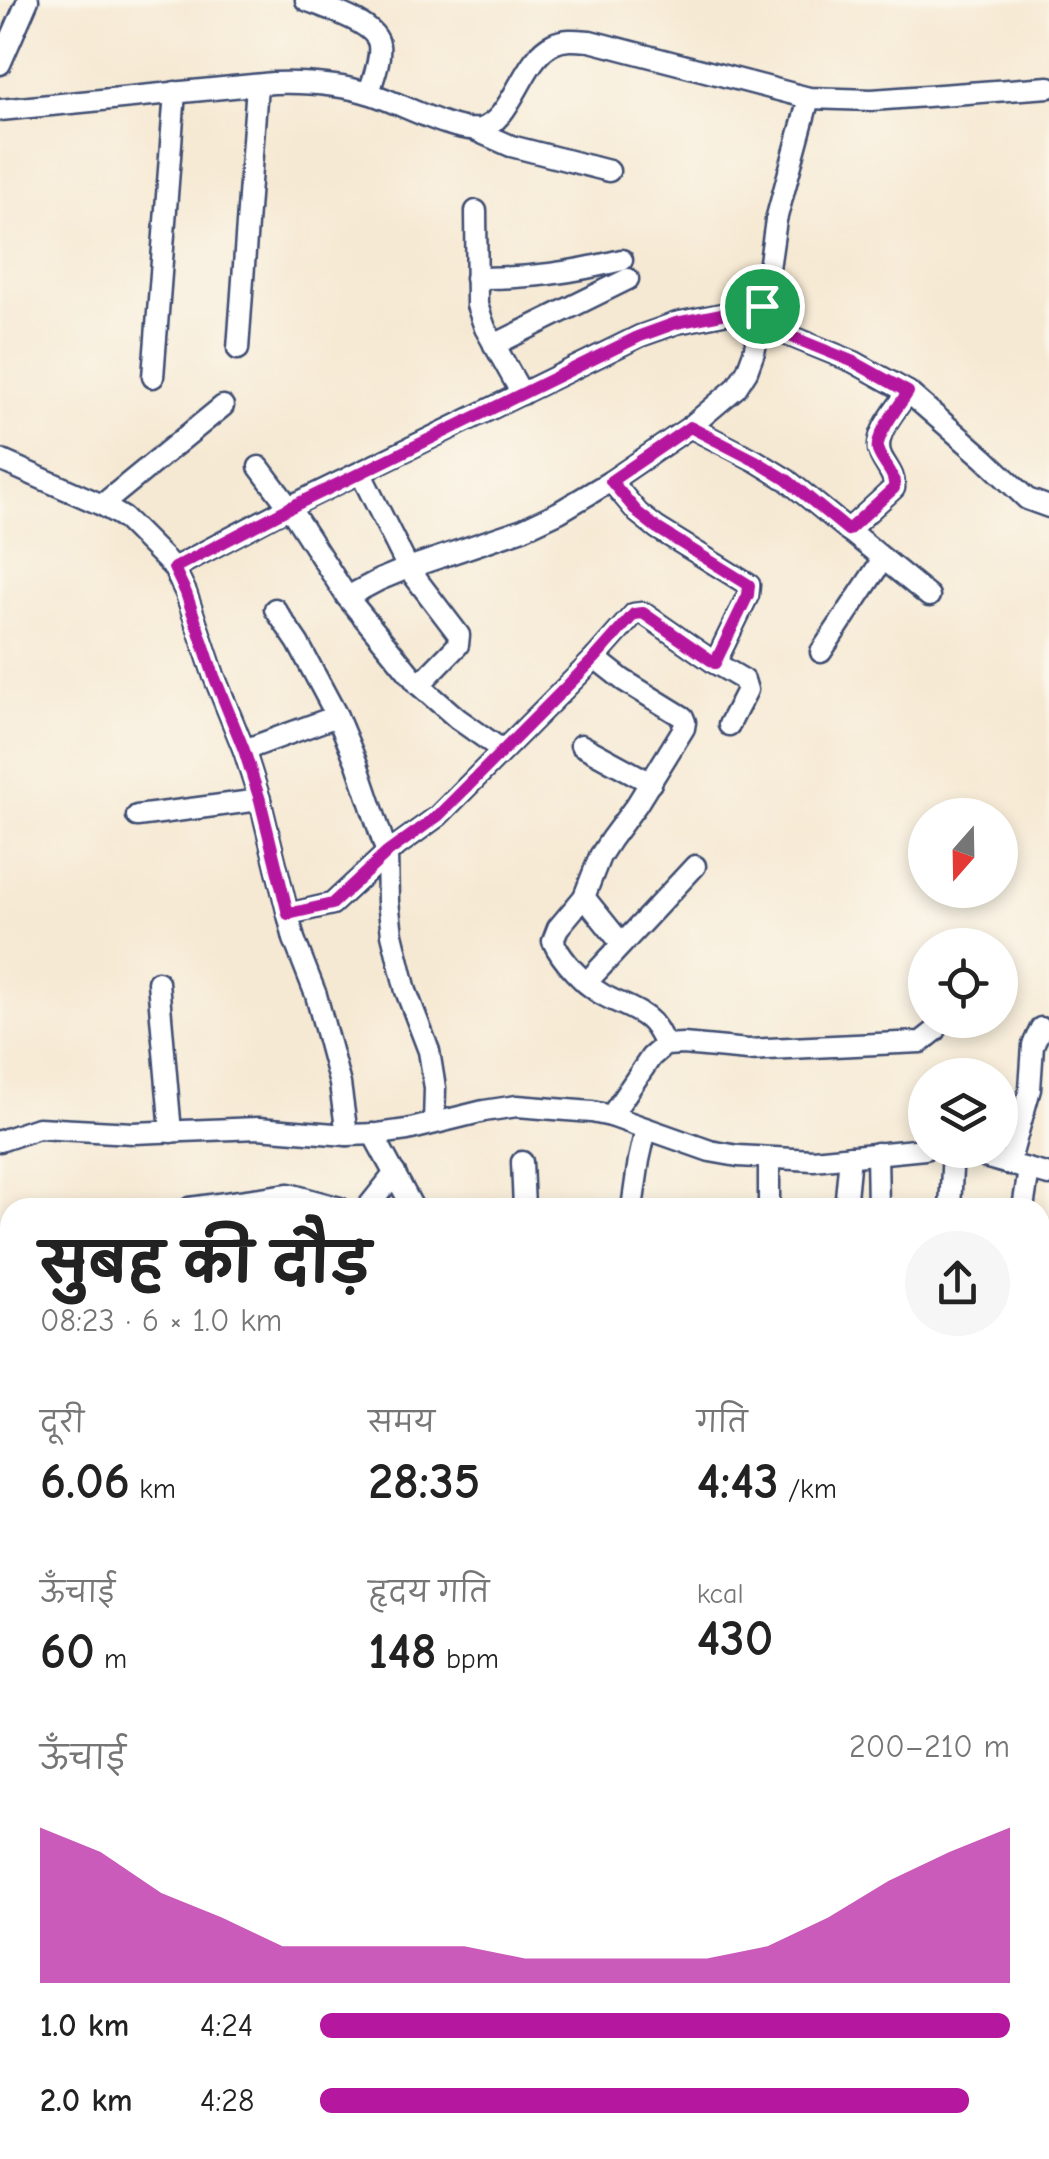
<!DOCTYPE html>
<html lang="hi">
<meta charset="utf-8">
<style>
:root{--surface:#fff;--page:#f6f6f6;--text:#222;--muted:#767676;--accent:#b5179e}
body{margin:0;font-family:"Comic Neue","Playpen Sans Deva",sans-serif;background:var(--page);color:var(--text);height:100vh;display:flex;flex-direction:column;font-size:38px;white-space:nowrap}
*{box-sizing:border-box;margin:0}
p{font-size:32px;color:var(--muted)}
.icon{flex:none;width:55px;height:55px;fill:none;stroke:currentColor;stroke-width:2;stroke-linecap:round;stroke-linejoin:round}
.map{position:relative;flex:1;overflow:hidden}
.drawer{position:absolute;left:0px;top:1198px;width:1050px;height:962px;display:flex;flex-direction:column;background:var(--surface);border-radius:30px 30px 0 0;box-shadow:0 5px 15px #0003}
.drawer>*{flex:none}
.needle{width:65px;rotate:200deg}
.buttons{position:absolute;left:908px;top:798px;display:grid;gap:20px}
.buttons a{display:grid;place-items:center;width:110px;height:110px;border-radius:50%;background:var(--surface);box-shadow:0 5px 15px #0003;font-size:50px}
.pin{position:absolute;display:grid;place-items:center;width:85px;height:85px;color:#fff;margin:-42px;border:5px solid #fff;border-radius:50%;box-shadow:0 2px 10px #0007}
.round{display:grid;place-items:center;flex:none;width:105px;height:105px;border-radius:52px;background:var(--page)}
.summary{display:flex;align-items:center;justify-content:space-between;height:170px;padding:0 40px}
h1{font-size:55px;font-weight:700;line-height:75px}
.stats{display:grid;grid-template-columns:repeat(3,1fr);gap:15px;height:170px;padding:10px 40px}
.stats div{display:grid;align-content:center}
.stats b{font-size:50px;font-weight:700}
.stats small{font-size:28px;font-weight:400}
.stats p{font-size:28px}
.chart{height:280px;padding:20px 40px}
.chart p{display:flex;justify-content:space-between}
.chart svg{width:100%;height:180px;margin-top:10px;fill:var(--accent);opacity:.7}
ul{padding:0 40px;list-style:none;font-size:32px}
li{display:grid;grid-template-columns:160px 120px 1fr;align-items:center;height:75px}
li i{height:25px;border-radius:12px;background:var(--accent)}
.map>svg:first-child{display:block}
.lines{fill:none;stroke-linecap:round;stroke-linejoin:round}
.minor-casing{stroke:#3c4b70;stroke-width:25}
.minor{stroke:#fff;stroke-width:20}
.route-casing{stroke:#fff;stroke-width:20}
.route{stroke:#b5179e;stroke-width:12}
</style>
<div class="map">
<svg width="1049" height="2159" viewBox="0 0 1049 2159">
<rect width="100%" height="100%" fill="#fbf7ec"/>
<filter id="ink" filterUnits="userSpaceOnUse"><feTurbulence type="fractalNoise" baseFrequency=".01" numOctaves="2"/><feDisplacementMap in="SourceGraphic" scale="20" xChannelSelector="R" yChannelSelector="G"/><feConvolveMatrix kernelMatrix="1 2 1 2 8 2 1 2 1" color-interpolation-filters="sRGB"/></filter>
<filter id="wash" filterUnits="userSpaceOnUse"><feTurbulence type="fractalNoise" baseFrequency=".0048" numOctaves="4" result="noise"/><feDisplacementMap in="SourceGraphic" scale="40" xChannelSelector="R" yChannelSelector="G"/><feGaussianBlur stdDeviation="2.25" result="paint"/><feColorMatrix in="noise" values="0 0 0 0 0 0 0 0 0 0 0 0 0 0 0 0 0 1.4 0 .05"/><feComposite in="paint" operator="in"/></filter>
<g filter="url(#wash)">
<rect width="100%" height="100%" fill="#f6e9d3"/>
</g>
<g filter="url(#ink)">
<g class="lines">
<defs>
<g id="minor">
<path d="M306 0C325 8 377 23 379 45 381 61 373 78 369 93"/>
<polyline points="0,64 28,0"/>
<path d="M0 110 273 83C306 82 339 84 371 94 398 102 454 133 479 129 512 123 522 58 553 44 565 38 578 40 590 41L809 98 872 100 1049 87"/>
<polyline points="475,130 511,146 609,171"/>
<polyline points="476,211 477,305 485,328 522,394"/>
<path d="M476 278C532 278 569 273 622 260"/>
<polyline points="761,324 854,362 908,392 984,458 1027,499 1049,507"/>
<polyline points="494,345 628,279"/>
<polyline points="238,349 257,85"/>
<polyline points="153,377 175,92"/>
<polyline points="690,427 756,461 787,480 929,596"/>
<polyline points="0,460 102,505 124,518 174,568 186,593 214,676 244,750 260,800 294,939 316,995 340,1084 347,1135"/>
<polyline points="259,467 289,507 347,597 419,685 458,719 502,750"/>
<polyline points="361,474 408,568 459,635 458,645 419,685"/>
<polyline points="611,481 638,513 657,528 749,585 748,595 715,663"/>
<polyline points="102,505 223,406"/>
<path d="M848 530 894 488C895 476 888 469 882 458 870 436 896 411 908 392"/>
<polyline points="174,568 289,507 640,336 677,323 763,306"/>
<polyline points="347,597 379,580 408,568 523,529 559,512 611,481 690,427 736,388 747,371 754,352 761,324 776,220 809,98"/>
<polyline points="275,609 298,643 337,716 357,764 387,853 388,902 392,934 406,991 429,1051 435,1088 434,1123"/>
<polyline points="821,652 883,559"/>
<path d="M595 658 623 680 683 717 685 722 684 728 637 804 611 839 600 856 584 897 558 928 553 941C562 961 584 984 603 995 617 1003 634 1008 647 1018 656 1025 660 1035 665 1045"/>
<polyline points="581,745 651,783"/>
<polyline points="244,750 337,716"/>
<polyline points="137,816 260,800"/>
<polyline points="584,897 621,943"/>
<polyline points="288,914 332,904 387,853 438,816 595,658 634,614 643,613 715,663 744,680 747,690 729,725"/>
<polyline points="158,982 171,1132"/>
<polyline points="586,983 695,866"/>
<polyline points="611,1116 651,1057 665,1045 683,1044 748,1050 921,1042 935,1031 942,1020"/>
<polyline points="373,1134 413,1208"/>
<polyline points="0,1141 38,1128 133,1133 258,1128 347,1135 378,1134 407,1130 484,1111 517,1106 592,1112 611,1116 710,1151 738,1156 813,1160 925,1149"/>
<polyline points="959,1150 1049,1175"/>
<polyline points="877,1153 878,1208"/>
<polyline points="522,1162 524,1208"/>
<polyline points="1009,1164 1030,1089 1033,1045 1041,1028"/>
<polyline points="190,1208 289,1194 340,1208"/>
<polyline points="367,1208 395,1173"/>
<polyline points="632,1208 639,1160 646,1129"/>
<polyline points="769,1208 769,1159"/>
<polyline points="845,1208 850,1156"/>
<polyline points="950,1208 953,1150"/>
<polyline points="1023,1208 1029,1170"/>
<polyline points="0,1271 10,1273"/>
<polyline points="1040,1282 1049,1284"/>
<polyline points="1040,1589 1049,1602"/>
<polyline points="0,1662 10,1664"/>
<polyline points="0,1753 10,1754"/>
<polyline points="0,1860 10,1862"/>
<polyline points="131,2159 132,2154"/>
<polyline points="421,2159 428,2150"/>
</g>
</defs>
<use href="#minor" class="minor-casing"/>
<use href="#minor" class="minor"/>
</g>
</g>
<g class="lines" filter="url(#ink)">
<defs>
<path id="route" d="M762 306 760 324 854 362 908 392C900 405 874 436 878 451 883 465 896 473 894 488L848 530 787 480 756 461 690 427 611 481 638 513 657 528 749 585 748 595 715 663 643 613 634 614 595 658 438 816 388 852 332 904 288 914 260 800 244 750 214 676 186 593 174 568 289 508 640 336 676 323Z"/>
</defs>
<use href="#route" class="route-casing"/>
<use href="#route" class="route"/>
</g>
</svg>
<div class="buttons">
<a><svg class="needle" viewBox="-14 -14 28 28"><path d="M0-13l5 13h-10z" fill="#e53935"/><path d="M0 13l5-13h-10z" fill="#767676"/></svg></a>
<a><svg class="icon" aria-label="locate" viewBox="0 0 24 24"><circle cx="12" cy="12" r="6"/><path d="M12 2v4M12 18v4M2 12h4M18 12h4"/></svg></a>
<a><svg class="icon" aria-label="layers" viewBox="0 0 24 24"><path d="M12 4l9 5-9 5-9-5zM3 14l9 5 9-5"/></svg></a>
</div>
<div class="pin" style="left:762px;top:306px;background:#1e9e55"><svg class="icon" aria-label="arrive" viewBox="0 0 24 24"><path d="M6 21V4h12l-3 4 3 4H6"/></svg></div>
<section class="drawer">
<div class="summary"><div><h1>सुबह की दौड़</h1><p>08:23 · 6 × 1.0 km</p></div><a class="round"><svg class="icon" aria-label="share" viewBox="0 0 24 24"><path d="M12 15V3M7 8l5-5 5 5M5 13v7h14v-7"/></svg></a></div>
<div class="stats">
<div><p>दूरी</p><b>6.06<small> km</small></b></div>
<div><p>समय</p><b>28:35</b></div>
<div><p>गति</p><b>4:43<small> /km</small></b></div>
</div>
<div class="stats">
<div><p>ऊँचाई</p><b>60<small> m</small></b></div>
<div><p>हृदय गति</p><b>148<small> bpm</small></b></div>
<div><p>kcal</p><b>430</b></div>
</div>
<div class="chart"><p><span>ऊँचाई</span>200–210 m</p>
<svg viewBox="0 0 160 44" preserveAspectRatio="none"><path d="M0 44V6L10 12L20 22L30 28L40 35L50 35L60 35L70 35L80 38L90 38L100 38L110 38L120 35L130 28L140 19L150 12L160 6V44z"/></svg>
</div>
<ul>
<li><b>1.0 km</b>4:24<i style="width:100%"></i></li>
<li><b>2.0 km</b>4:28<i style="width:94%"></i></li>
</ul>
</section>
</div>
